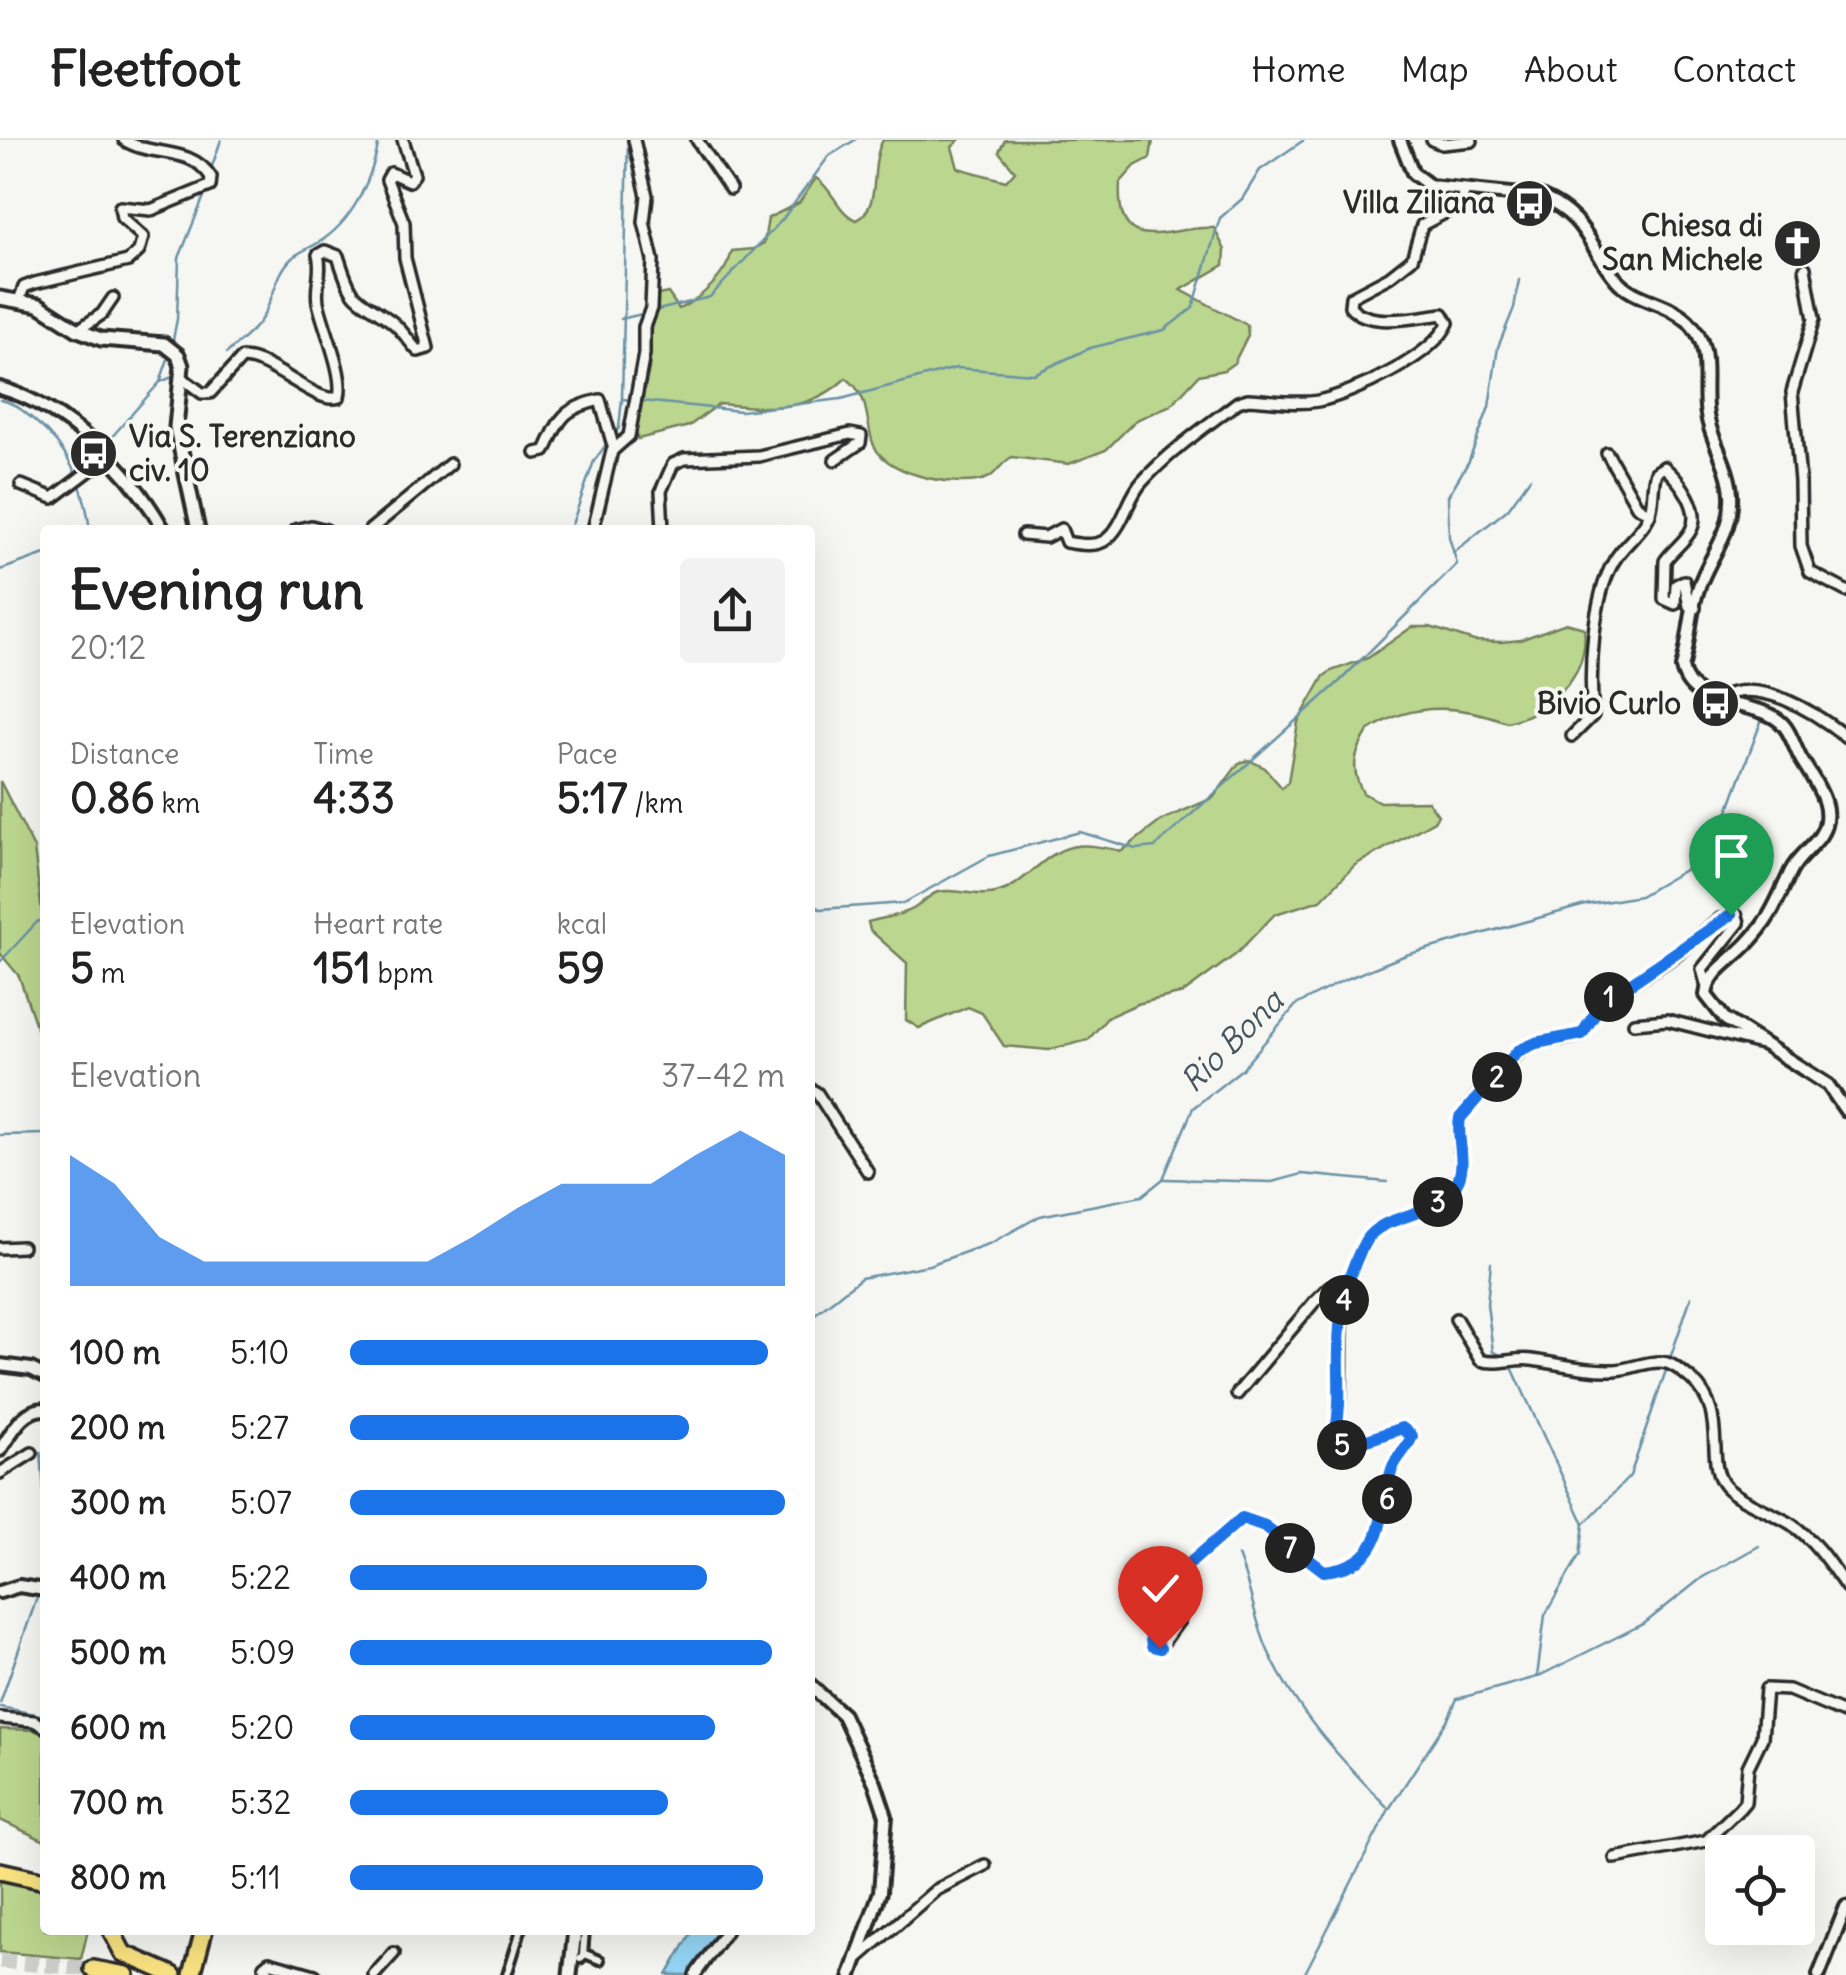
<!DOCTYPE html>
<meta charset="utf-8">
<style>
:root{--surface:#fff;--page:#f2f2f2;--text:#222;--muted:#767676;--line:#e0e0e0;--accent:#1a73e8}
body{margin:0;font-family:Delius,sans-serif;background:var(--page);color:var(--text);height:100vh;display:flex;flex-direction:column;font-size:38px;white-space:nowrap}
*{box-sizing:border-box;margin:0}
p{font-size:32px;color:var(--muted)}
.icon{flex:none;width:55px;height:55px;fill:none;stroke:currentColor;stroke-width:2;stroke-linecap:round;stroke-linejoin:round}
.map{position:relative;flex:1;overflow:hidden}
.drawer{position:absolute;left:40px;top:385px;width:775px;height:1410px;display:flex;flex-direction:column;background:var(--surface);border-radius:10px;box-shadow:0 10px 40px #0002}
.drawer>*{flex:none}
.tools{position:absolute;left:1705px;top:1695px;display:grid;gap:20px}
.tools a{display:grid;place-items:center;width:110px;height:110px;border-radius:10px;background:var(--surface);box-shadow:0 10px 40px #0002;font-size:50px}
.pin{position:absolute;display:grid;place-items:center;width:85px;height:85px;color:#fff;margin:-102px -42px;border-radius:50% 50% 50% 0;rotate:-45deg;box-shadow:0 0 10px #0007}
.pin .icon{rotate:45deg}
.km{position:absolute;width:50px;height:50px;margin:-25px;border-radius:50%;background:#222;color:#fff;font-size:28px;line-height:50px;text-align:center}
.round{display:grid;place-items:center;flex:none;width:105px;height:105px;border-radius:10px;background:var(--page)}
.head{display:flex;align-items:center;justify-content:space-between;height:170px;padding:0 30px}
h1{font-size:55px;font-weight:700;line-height:75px}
.figures{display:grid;grid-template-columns:repeat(3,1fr);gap:15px;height:170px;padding:10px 30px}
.figures div{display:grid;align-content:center}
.figures b{font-size:42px;font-weight:700}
.figures small{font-size:28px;font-weight:400}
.figures p{font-size:28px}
.chart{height:280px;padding:20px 30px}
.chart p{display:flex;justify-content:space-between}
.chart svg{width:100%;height:180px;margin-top:10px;fill:var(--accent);opacity:.7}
ul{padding:0 30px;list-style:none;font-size:32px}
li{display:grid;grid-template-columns:160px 120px 1fr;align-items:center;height:75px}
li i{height:25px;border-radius:12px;background:var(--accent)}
header{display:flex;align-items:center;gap:60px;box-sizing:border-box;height:140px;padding:0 50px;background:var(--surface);border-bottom:2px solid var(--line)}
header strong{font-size:48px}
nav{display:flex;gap:55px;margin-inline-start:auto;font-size:35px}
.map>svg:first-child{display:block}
.green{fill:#bbd68e;stroke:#73805c;stroke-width:2.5}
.water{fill:#95d6f6;stroke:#6b92a5;stroke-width:2.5}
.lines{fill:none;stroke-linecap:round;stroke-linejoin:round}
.stream{stroke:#6b92a5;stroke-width:2.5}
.motorway-tunnel{stroke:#cdcdca;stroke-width:15;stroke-dasharray:15 8;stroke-linecap:butt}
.pedestrian-casing{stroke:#2b2b2b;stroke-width:14}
.minor-casing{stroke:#2b2b2b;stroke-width:16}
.tertiary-casing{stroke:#2b2b2b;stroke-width:18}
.secondary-casing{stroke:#2b2b2b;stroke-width:19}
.motorway-casing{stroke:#2b2b2b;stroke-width:22}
.pedestrian{stroke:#f6f6f2;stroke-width:6}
.minor{stroke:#f6f6f2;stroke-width:9}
.tertiary{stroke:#f6f6f2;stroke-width:10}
.secondary{stroke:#f6f6f2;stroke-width:11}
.motorway{stroke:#f8e281;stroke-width:15}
.route-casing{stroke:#fff;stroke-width:20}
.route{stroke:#1a73e8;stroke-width:12}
.labels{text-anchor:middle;stroke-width:8;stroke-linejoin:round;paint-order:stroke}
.poi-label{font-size:30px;font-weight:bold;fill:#2b2b2b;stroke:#f6f6f2;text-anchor:end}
.water-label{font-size:32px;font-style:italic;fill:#46565e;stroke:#f6f6f2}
</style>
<header>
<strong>Fleetfoot</strong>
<nav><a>Home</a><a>Map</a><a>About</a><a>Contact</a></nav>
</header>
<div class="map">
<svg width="1846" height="1835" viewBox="0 0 1846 1835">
<rect width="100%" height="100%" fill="#f6f6f2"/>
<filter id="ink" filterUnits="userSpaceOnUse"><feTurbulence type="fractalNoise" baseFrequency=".01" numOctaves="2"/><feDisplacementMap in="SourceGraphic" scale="20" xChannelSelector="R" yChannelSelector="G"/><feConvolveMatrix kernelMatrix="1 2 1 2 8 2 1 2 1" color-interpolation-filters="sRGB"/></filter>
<g filter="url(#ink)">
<g class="green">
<path d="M883 0H959L952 7 958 28 1006 41 1015 31 999 12 1005 0H1153L1150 18 1135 26 1120 43C1115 123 1172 84 1214 88L1225 110 1224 125 1181 150 1247 185 1248 195 1234 223 1224 230 1199 235 1171 265 1136 280 1106 310 1069 324 1012 317C1000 323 996 337 982 340 953 347 880 335 872 300 865 275 869 255 846 238 808 274 767 268 719 264L689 286 638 299C632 277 646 251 649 228 652 202 648 179 658 155L668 153 679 169C700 159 727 135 732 111L753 109 764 103 768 78 799 63 816 38C833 49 838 73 856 80 883 67 868 26 883 0Z"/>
<path d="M1566 483 1584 488C1590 535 1550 572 1507 582 1461 565 1411 561 1368 591 1354 614 1350 629 1363 653L1380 662 1428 661 1438 675 1434 681 1355 725 1321 760 1275 774 1235 815 1183 853 1137 864 1108 877 1088 900 1049 910 1004 906 982 873 968 867 919 888 906 880 907 823 870 790 868 782C882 778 900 776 913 769 922 764 928 755 938 752 958 747 977 759 999 752 1011 749 1021 740 1031 732 1066 701 1078 702 1122 711L1162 680 1213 658 1239 623 1249 620 1265 628 1282 648 1288 642 1298 582 1324 536 1331 531 1368 518 1412 487H1430L1474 501 1502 502 1520 500Z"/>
<polygon points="0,641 34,708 45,798 45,912 19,836 0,813"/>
<polygon points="0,1589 34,1590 45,1595 45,1701 0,1680"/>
<polygon points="0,1736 45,1745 45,1790 88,1790 81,1819 0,1812"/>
</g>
<polygon class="water" points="693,1790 718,1790 688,1835 667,1835"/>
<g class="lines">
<g class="stream">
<polyline points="210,32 221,0"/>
<polyline points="654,171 710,157 782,80 829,16 855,0"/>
<polyline points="621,179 646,173"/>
<polyline points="172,205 177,179 179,118 207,49"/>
<path d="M227 213C238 203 252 193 260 181 274 162 274 136 291 119 300 110 314 107 324 99 355 77 373 36 379 0"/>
<polyline points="160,242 175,236"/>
<polyline points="622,259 741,271 841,259 956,228 1034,234 1090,208 1164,190 1193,168 1220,78 1242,59 1260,30 1304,0"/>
<path d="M0 260C14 262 23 271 34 280 70 310 84 344 90 390"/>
<polyline points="613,296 619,288 622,259 628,0"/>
<polyline points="103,307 160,242 170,213"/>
<polyline points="80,333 96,317"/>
<polyline points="570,390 594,321 608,302"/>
<polyline points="1453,413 1508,369 1530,338"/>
<polyline points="0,430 45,414"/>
<polyline points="810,763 820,769 904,763 989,716 1080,692 1136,709 1155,707 1339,542 1457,424 1449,397 1448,356 1469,321 1489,267 1498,207 1514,168 1519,140"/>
<polyline points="0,822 37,782 45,779"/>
<polyline points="0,995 45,994"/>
<polyline points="1165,1039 1272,1042 1302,1034 1387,1042"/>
<polyline points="1491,1123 1487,1164 1493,1212 1505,1217"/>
<polyline points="810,1178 861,1138 929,1125 991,1103 1040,1076 1142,1056 1163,1039 1193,968 1242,929 1296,865 1344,840 1406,815 1585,765 1640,756 1712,714 1762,579"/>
<polyline points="41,1312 45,1367"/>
<polyline points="1585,1383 1630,1336 1691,1157"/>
<path d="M1238 1416C1251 1447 1255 1483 1269 1513 1297 1574 1342 1620 1388 1668"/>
<polyline points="42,1444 45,1426"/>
<polyline points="1537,1537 1645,1483 1703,1437 1759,1406"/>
<polyline points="0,1563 39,1452"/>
<polyline points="0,1567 45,1576"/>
<polyline points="1304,1835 1389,1669 1448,1579 1457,1559 1537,1537 1545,1475 1580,1414 1584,1384 1510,1223"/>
</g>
<polyline class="motorway-tunnel" points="0,1821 93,1829"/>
<defs>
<g id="pedestrian">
<polyline points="583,1815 585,1790"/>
<polyline points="580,1819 585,1814 600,1820"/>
<polyline points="507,1835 521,1790"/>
</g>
<g id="minor">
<polyline points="697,0 730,49"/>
<polyline points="1432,0 1442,4 1472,1"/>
<polyline points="1805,128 1814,179 1792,252 1800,341 1801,406 1810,432 1846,451"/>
<path d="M19 160 24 147 35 143 128 121 139 111 143 97 122 78 120 67 151 70 210 46 211 37C190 5 152 18 124 0"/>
<polyline points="78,190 102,174 113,158"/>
<path d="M182 238 202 253H210L242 218C273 218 317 266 339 257 345 234 323 187 318 162 315 145 323 131 318 115L325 111 338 116C353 164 354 154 391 181 402 189 408 201 418 211L428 208 405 118 404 83 387 40 391 33 409 41 414 35 403 0"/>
<path d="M536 313 545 311C560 278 562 269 600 260L614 309"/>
<polyline points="1607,313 1637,366 1650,374"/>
<polyline points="21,345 53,358 93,328 103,314"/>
<polyline points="295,390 311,386 326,390"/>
<polyline points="370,390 450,324"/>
<polyline points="593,390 612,311 629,296 644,214 644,187 651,168 653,120 644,82 647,56 634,0"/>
<polyline points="663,390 661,351 673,324 684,319 759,316 850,294 861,296 860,303 835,320"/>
<path d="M1023 395 1046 397 1061 389 1066 402C1078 404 1093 407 1104 401 1124 388 1127 358 1142 342 1170 311 1205 287 1238 262L1248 259C1270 260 1296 265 1318 261 1353 254 1434 216 1448 183L1443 174C1417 177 1368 189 1350 166L1351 157 1389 137 1412 119 1422 85 1458 66 1465 52"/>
<path d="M1717 560C1756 534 1815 572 1846 597"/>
<path d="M1572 596 1593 575C1589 532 1592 458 1614 421 1623 405 1640 394 1648 378 1655 364 1651 346 1656 332L1664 327C1680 341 1702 369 1691 390 1685 402 1672 410 1665 421L1664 459 1675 464 1676 445 1684 441 1689 466 1695 468"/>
<polyline points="1634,883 1667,880 1765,905"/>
<polyline points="810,949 817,953 868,1032"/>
<polyline points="0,1108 22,1107"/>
<path d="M1456 1179 1480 1220C1498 1226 1515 1217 1532 1220 1561 1224 1586 1231 1615 1230 1633 1229 1650 1219 1667 1223 1677 1226 1685 1234 1692 1240 1729 1273 1704 1322 1725 1346 1737 1360 1774 1373 1791 1384 1815 1400 1830 1424 1846 1447"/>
<polyline points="1237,1254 1315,1161 1329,1147 1347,1141"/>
<polyline points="0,1333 32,1313"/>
<path d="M1180 1479 1159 1508 1152 1506 1147 1472 1151 1457 1242 1378 1265 1386 1324 1431C1389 1425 1377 1376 1392 1329 1396 1317 1408 1308 1412 1296L1402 1288 1349 1306 1343 1305 1335 1294C1350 1237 1330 1176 1357 1121 1362 1112 1364 1101 1371 1094 1395 1070 1434 1079 1455 1044 1467 1025 1456 1004 1459 984 1462 969 1516 911 1530 905 1547 898 1565 902 1582 894L1602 863 1678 814 1720 779 1737 776 1739 783 1702 829 1707 847"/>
<polyline points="0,1578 34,1581 45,1587"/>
<polyline points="1615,1718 1706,1701 1739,1669 1745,1662 1748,1627 1762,1598 1766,1549 1789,1550 1846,1574"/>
<polyline points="859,1817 936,1750 985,1725"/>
<polyline points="271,1835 264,1826 269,1822 315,1835"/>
<polyline points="374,1835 394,1813"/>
<polyline points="695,1835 727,1790"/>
</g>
<g id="tertiary">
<path d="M1400 0 1413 33 1430 46 1541 57C1587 77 1587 104 1616 139 1634 161 1667 161 1688 181 1713 206 1703 236 1706 267 1708 297 1729 323 1731 354 1733 390 1715 408 1702 439 1690 465 1690 499 1682 528 1692 571 1749 558 1778 580 1790 588 1794 607 1801 619 1814 641 1838 669 1820 696 1811 709 1798 717 1791 731 1776 762 1772 777 1748 803 1732 821 1709 830 1706 855L1725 879 1828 945 1846 971"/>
<path d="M0 248C67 267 131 331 164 390"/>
<polyline points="0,1225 31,1229 45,1236"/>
<path d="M0 1310C12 1293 22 1269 45 1269"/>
<polyline points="0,1452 19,1446 45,1450"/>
<polyline points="810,1545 843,1575 875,1643 886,1676 880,1752 851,1835"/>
<polyline points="1819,1835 1846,1767"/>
</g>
<g id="secondary">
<polyline points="0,158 39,165 78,190 101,199 164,204 178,215 182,226 176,287 198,390"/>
<polyline points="570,1835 575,1790"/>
</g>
<g id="motorway">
<polyline points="0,1731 45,1741"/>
<polyline points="111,1790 123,1813 173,1835"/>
<polyline points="93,1829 126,1835"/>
<polyline points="192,1835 204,1790"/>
</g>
</defs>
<use href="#pedestrian" class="pedestrian-casing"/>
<use href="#minor" class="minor-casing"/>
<use href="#tertiary" class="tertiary-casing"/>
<use href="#secondary" class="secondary-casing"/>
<use href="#motorway" class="motorway-casing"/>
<use href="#pedestrian" class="pedestrian"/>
<use href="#minor" class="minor"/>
<use href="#tertiary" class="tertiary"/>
<use href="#secondary" class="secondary"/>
<use href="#motorway" class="motorway"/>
</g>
</g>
<g class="lines" filter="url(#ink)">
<defs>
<path id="route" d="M1160 1508 1152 1506 1147 1472 1151 1457 1242 1378 1265 1386 1324 1431C1389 1425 1377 1376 1392 1329 1396 1317 1408 1308 1412 1296L1402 1288 1350 1306H1343L1335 1294C1342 1265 1338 1240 1339 1210 1339 1172 1347 1134 1366 1100 1385 1070 1442 1081 1459 1038 1466 1020 1456 997 1460 978L1518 911 1536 903 1582 894 1602 863 1731 775"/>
</defs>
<use href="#route" class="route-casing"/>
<use href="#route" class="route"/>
</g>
<defs>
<symbol id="bus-disc" viewBox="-11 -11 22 22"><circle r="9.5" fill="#2b2b2b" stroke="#f6f6f2"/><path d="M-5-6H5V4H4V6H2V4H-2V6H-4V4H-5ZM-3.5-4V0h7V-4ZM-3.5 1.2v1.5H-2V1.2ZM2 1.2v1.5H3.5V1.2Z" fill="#fff"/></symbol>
<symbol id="church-disc" viewBox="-11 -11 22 22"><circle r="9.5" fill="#2b2b2b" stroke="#f6f6f2"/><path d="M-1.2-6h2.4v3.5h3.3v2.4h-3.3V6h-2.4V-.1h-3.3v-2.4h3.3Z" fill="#fff"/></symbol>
</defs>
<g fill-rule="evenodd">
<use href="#bus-disc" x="1502" y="36" width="55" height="55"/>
<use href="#church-disc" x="1770" y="76" width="55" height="55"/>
<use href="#bus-disc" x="66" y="286" width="55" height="55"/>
<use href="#bus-disc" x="1688" y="536" width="55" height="55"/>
</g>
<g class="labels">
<g class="poi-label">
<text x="1495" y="73">Villa Ziliana</text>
<text x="1763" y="96">Chiesa di<tspan x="1763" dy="34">San Michele</tspan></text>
<text x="129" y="307" text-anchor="start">Via S. Terenziano<tspan x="129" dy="34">civ. 10</tspan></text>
<text x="1681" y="574">Bivio Curlo</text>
</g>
<g class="water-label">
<text transform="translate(1232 901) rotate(-45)" y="11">Rio Bona</text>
</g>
</g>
</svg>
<div class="tools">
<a><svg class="icon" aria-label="locate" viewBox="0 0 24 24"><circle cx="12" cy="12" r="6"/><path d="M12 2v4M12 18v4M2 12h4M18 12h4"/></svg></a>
</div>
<div class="pin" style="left:1731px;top:775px;background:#1e9e55"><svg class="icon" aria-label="arrive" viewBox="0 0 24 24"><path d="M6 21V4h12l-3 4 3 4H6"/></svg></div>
<div class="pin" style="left:1160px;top:1508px;background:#d93025"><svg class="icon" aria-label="check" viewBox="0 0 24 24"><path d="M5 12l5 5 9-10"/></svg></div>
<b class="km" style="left:1609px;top:857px">1</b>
<b class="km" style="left:1497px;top:937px">2</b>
<b class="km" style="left:1438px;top:1062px">3</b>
<b class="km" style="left:1344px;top:1160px">4</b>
<b class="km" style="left:1342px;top:1305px">5</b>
<b class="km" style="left:1387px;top:1359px">6</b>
<b class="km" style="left:1290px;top:1408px">7</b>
<section class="drawer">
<div class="head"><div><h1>Evening run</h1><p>20:12</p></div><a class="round"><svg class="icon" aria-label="share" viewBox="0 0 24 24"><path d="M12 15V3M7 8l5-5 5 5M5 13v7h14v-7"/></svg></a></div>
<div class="figures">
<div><p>Distance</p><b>0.86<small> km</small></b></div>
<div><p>Time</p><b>4:33</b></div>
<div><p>Pace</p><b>5:17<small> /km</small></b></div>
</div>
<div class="figures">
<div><p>Elevation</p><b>5<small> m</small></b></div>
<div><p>Heart rate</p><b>151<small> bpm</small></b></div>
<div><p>kcal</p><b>59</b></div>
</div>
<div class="chart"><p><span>Elevation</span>37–42 m</p>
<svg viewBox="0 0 160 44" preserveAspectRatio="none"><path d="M0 44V12L10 19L20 32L30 38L40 38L50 38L60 38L70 38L80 38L90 32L100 25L110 19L120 19L130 19L140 12L150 6L160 12V44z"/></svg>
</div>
<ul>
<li><b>100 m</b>5:10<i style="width:96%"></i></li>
<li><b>200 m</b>5:27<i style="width:78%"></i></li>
<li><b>300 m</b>5:07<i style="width:100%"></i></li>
<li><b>400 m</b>5:22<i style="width:82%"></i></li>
<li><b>500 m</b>5:09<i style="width:97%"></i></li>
<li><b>600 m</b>5:20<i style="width:84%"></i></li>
<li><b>700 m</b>5:32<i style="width:73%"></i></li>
<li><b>800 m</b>5:11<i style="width:95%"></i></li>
</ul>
</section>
</div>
